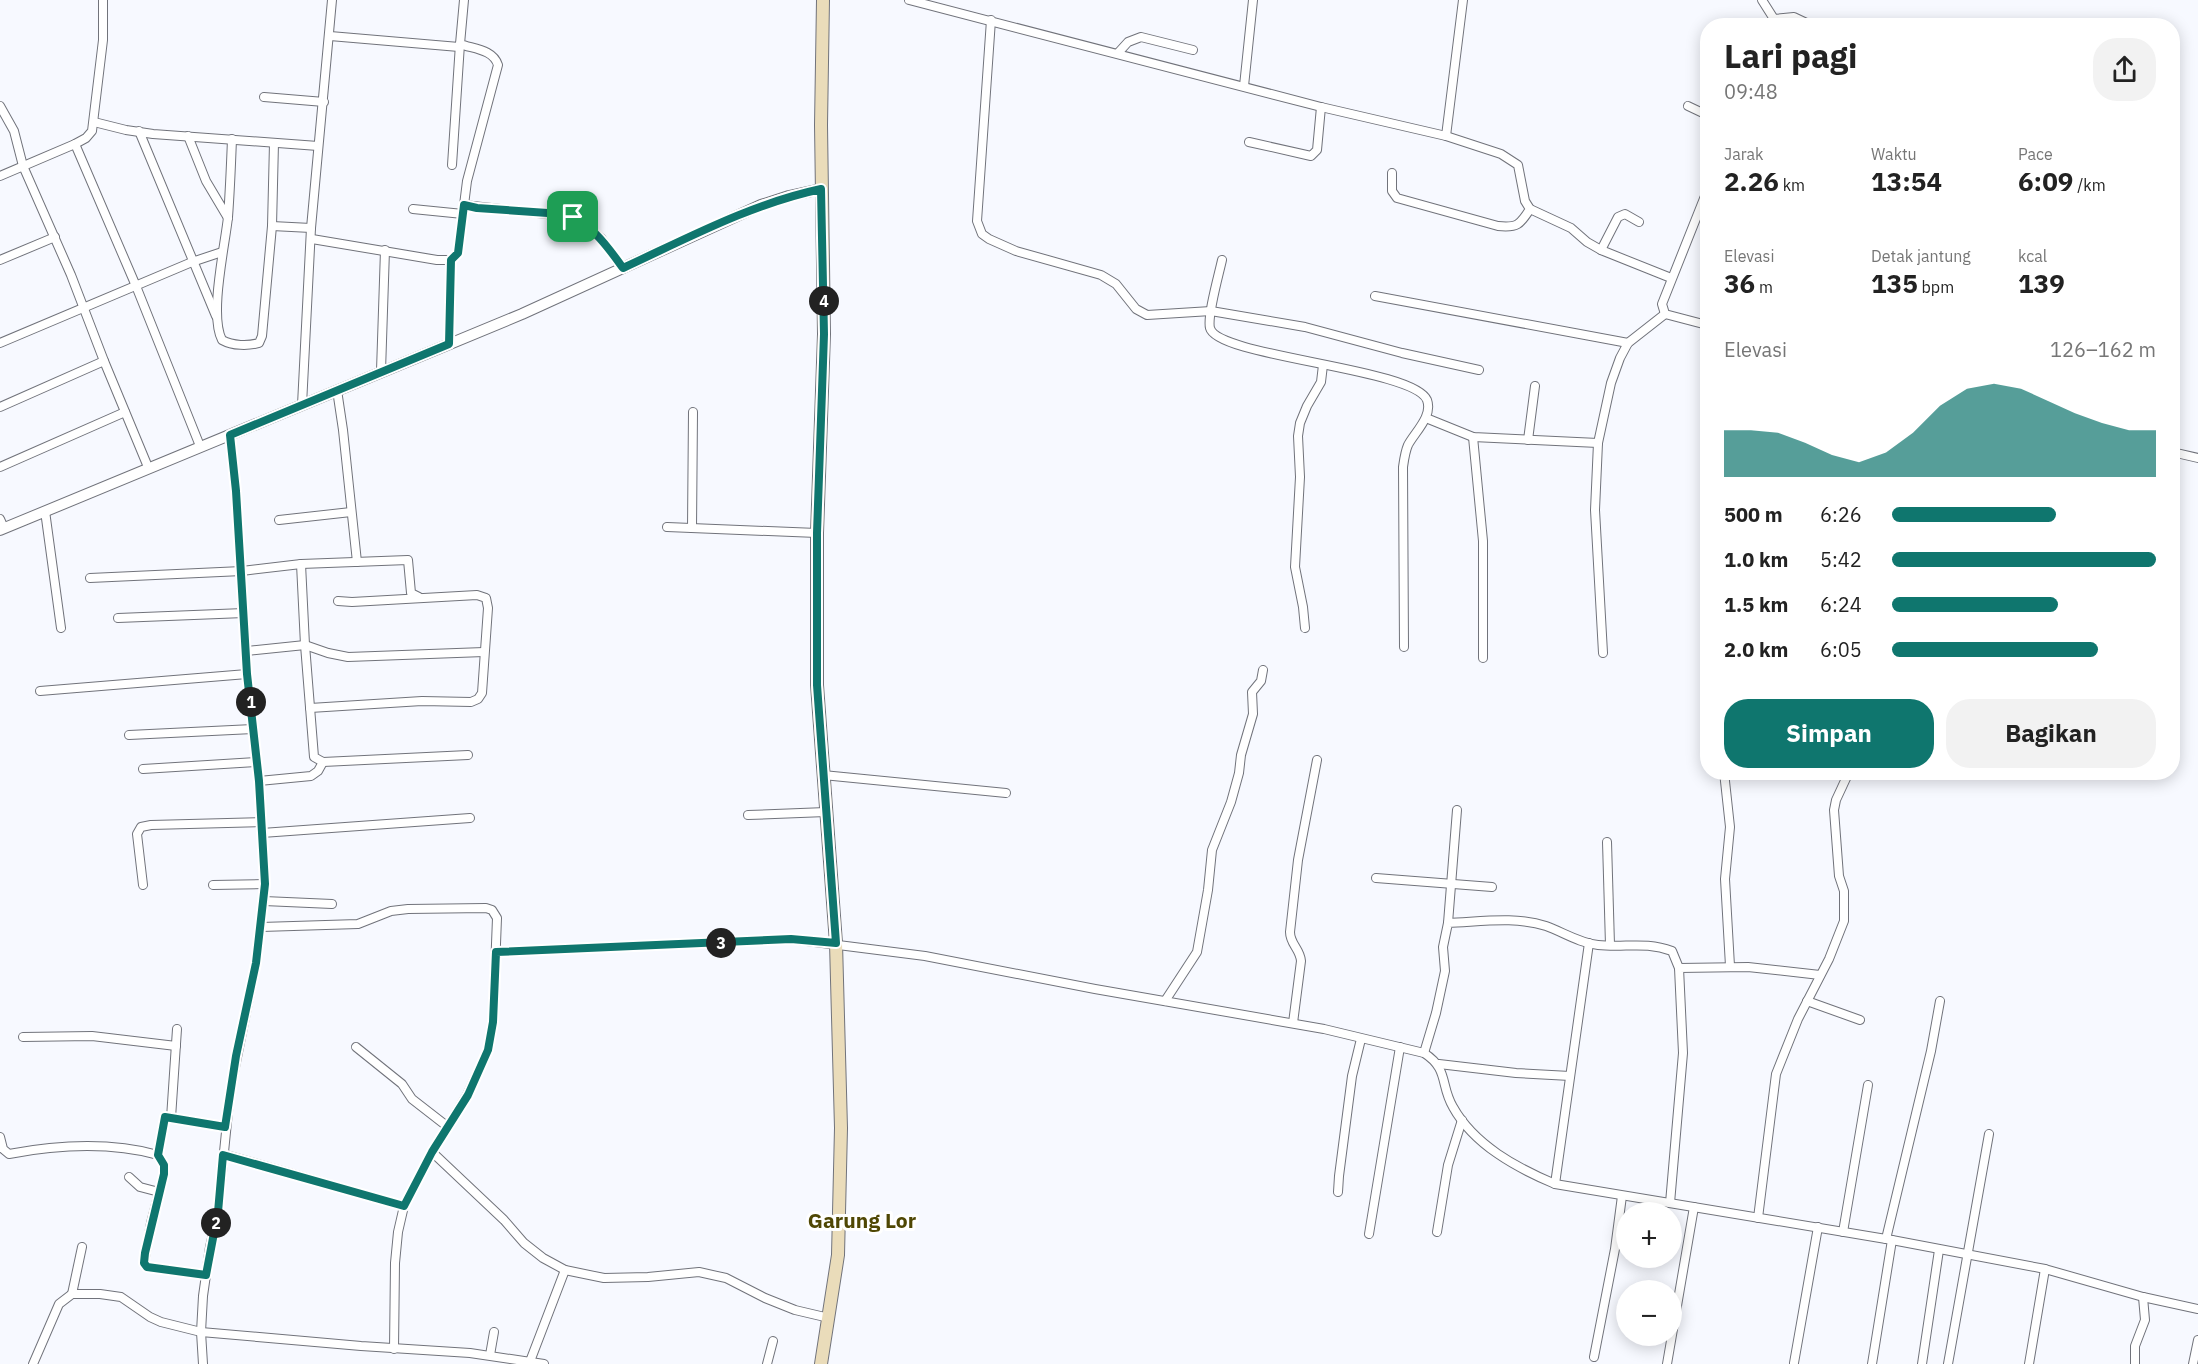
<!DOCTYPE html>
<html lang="id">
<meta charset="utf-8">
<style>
:root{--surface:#fff;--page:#f2f2f2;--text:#222;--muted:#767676;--accent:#0f766e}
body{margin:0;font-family:"IBM Plex Sans",sans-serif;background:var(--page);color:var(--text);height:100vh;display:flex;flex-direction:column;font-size:22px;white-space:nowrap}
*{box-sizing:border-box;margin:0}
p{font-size:20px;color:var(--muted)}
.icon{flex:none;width:33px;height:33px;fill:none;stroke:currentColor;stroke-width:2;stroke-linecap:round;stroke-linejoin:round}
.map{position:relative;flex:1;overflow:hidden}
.details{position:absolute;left:1700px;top:18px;width:480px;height:762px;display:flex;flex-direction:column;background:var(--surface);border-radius:24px;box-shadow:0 3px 15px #0003}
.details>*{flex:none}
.tools{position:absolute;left:1616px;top:1202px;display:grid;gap:12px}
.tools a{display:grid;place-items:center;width:66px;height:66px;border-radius:50%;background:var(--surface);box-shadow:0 3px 15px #0003;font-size:30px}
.pin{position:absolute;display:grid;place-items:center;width:51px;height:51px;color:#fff;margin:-26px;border-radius:12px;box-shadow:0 3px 9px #0006}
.km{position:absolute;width:30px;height:30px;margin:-15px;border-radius:50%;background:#222;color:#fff;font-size:16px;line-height:30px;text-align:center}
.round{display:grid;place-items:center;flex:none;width:63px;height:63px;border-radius:24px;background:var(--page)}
.headline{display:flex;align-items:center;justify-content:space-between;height:102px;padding:0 24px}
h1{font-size:33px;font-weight:800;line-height:45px}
.metrics{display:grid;grid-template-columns:repeat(3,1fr);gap:9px;height:102px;padding:6px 24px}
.metrics div{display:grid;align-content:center}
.metrics b{font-size:26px;font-weight:800}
.metrics small{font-size:16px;font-weight:400}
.metrics p{font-size:16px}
.chart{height:168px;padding:12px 24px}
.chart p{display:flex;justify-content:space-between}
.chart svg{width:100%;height:108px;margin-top:6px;fill:var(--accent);opacity:.7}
.button{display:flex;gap:12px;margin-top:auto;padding:12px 24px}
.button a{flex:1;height:69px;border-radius:24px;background:var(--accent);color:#fff;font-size:24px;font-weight:800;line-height:69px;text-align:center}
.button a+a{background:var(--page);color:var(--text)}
ul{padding:0 24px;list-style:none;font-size:20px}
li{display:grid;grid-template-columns:96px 72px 1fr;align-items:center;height:45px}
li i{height:15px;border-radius:8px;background:var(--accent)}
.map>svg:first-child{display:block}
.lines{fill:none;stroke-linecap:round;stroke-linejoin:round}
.minor-casing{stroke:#71737b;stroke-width:10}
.tertiary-casing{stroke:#71737b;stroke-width:12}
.secondary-casing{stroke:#71737b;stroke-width:14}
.minor{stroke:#fff;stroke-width:8}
.tertiary{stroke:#fff;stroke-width:10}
.secondary{stroke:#eadcba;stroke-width:12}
.route-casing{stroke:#fff;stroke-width:12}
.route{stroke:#0f766e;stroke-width:8}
.labels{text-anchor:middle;stroke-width:6;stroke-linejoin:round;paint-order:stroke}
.quarter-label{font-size:21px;font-weight:bold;fill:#4f4704;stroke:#fff}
</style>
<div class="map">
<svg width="2198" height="1364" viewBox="0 0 2198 1364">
<rect width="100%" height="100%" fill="#f7f9ff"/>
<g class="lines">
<defs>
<g id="minor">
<path d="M464 0 460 44C473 49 493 49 498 65L467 181 464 205 573 217 601 238 623 269"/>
<polyline points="909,0 1321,107 1446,136 1501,154 1518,165 1525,201 1530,209 1571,228 1587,242 1601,250 1671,278"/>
<polyline points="1762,0 1774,19 1774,26"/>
<polyline points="1774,19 1794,17 1813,26"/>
<polyline points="991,20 977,221 982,234 989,239 1016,251 1101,275 1116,284 1136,309 1147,315 1211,311 1305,327 1402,353 1479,370"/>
<polyline points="330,36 459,47"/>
<polyline points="1118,53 1128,42 1141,37 1193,50"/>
<polyline points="1244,86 1253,0"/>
<polyline points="264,97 324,102"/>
<polyline points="0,106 14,131 23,166 71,275 104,361 148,467"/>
<polyline points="1688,106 1707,115"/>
<polyline points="94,122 126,130 153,134 318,146"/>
<polyline points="139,131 216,316"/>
<polyline points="188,136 206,181 228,218"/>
<polyline points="1446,136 1463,0"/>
<path d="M232 139C231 165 230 191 228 217 225 246 209 315 222 340 233 346 248 346 259 343L262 336 272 226 274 143"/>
<polyline points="1249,142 1311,156 1317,150 1321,107"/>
<polyline points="75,144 136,286 200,446"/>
<polyline points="452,165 460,44"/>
<path d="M1392 173V191L1397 198 1498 226C1517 228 1520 225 1530 209"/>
<polyline points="0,176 75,144 86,138 92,131 103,40 103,0"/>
<polyline points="1707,191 1662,304 1665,314 1707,325"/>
<polyline points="413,209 463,214"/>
<polyline points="272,226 311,228"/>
<polyline points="312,239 437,260 451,260 458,253 464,205"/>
<polyline points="1601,250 1618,217 1625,214 1639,222"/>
<polyline points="0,260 55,237"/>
<path d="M1222 260C1219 274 1207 316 1210 328 1217 357 1414 368 1427 400 1433 416 1415 432 1408 445 1405 452 1404 460 1403 467L1404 647"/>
<polyline points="1375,296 1628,343"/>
<polyline points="0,343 192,262 222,252"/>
<polyline points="449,344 451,260"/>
<polyline points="381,371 385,250"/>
<polyline points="337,390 343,430 357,562"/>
<polyline points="302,405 311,228 332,0"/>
<polyline points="0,407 104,361"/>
<polyline points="1426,418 1473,437 1598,443"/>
<polyline points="1473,437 1483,541 1483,658"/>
<polyline points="1528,440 1535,386"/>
<polyline points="2172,452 2198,458"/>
<polyline points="0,467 125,412"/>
<polyline points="45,511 61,628"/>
<polyline points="0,519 4,528"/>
<polyline points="279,520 351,512"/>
<polyline points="667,527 817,533"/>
<polyline points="692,528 693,412"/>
<polyline points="301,564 305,645 314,757 323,762 468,755"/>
<polyline points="90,578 242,571 301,564 408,560 411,593 419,597"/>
<polyline points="118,618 244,613"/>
<polyline points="1305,628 1303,607 1295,567 1300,477 1298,436 1300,423 1307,406 1321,382 1323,365"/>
<polyline points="247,651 305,645 328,653 348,657 484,652"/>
<polyline points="1603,653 1595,510 1598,443 1611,383 1620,358 1628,343 1665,314"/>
<polyline points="40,691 247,674"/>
<polyline points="310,708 422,701 471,702 478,699 482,693 488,608 486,598 477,595 352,602 338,601"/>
<polyline points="129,735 253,729"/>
<polyline points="143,769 256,762"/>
<polyline points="1724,772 1730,827 1725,879 1730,966"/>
<polyline points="823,775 1006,793"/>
<polyline points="259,781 311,776 318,771 323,762"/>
<polyline points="748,815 826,812"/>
<polyline points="262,833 470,818"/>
<polyline points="1607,842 1610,945"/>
<polyline points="1376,878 1492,887"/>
<polyline points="143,885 137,834 141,827 151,825 261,822"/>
<polyline points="213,885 265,884"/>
<polyline points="264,901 332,904"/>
<polyline points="1448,923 1457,810"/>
<polyline points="261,927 358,924 391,911 408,909 486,908 492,910 497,918 493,1021 488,1050 467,1095 432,1152 404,1206 398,1232 395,1263 394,1349"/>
<path d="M496 952 791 939 925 956 1095 989 1324 1029 1424 1053C1449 1069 1440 1085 1453 1107 1474 1145 1517 1168 1555 1184L1892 1240 2045 1269 2143 1297 2198 1309"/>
<polyline points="1165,1001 1197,952 1208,890 1212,850 1231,802 1239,773 1241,755 1253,714 1252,692 1261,681 1263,670"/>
<polyline points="1807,1001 1860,1020"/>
<path d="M1293 1023 1301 961C1300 949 1290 944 1290 932L1298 860 1317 760"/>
<polyline points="23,1037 92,1036 176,1046"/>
<polyline points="356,1047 402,1084 412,1099 448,1127"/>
<path d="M1424 1053 1436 1013 1445 971 1443 947 1448 923C1479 922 1516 916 1546 926 1563 932 1579 943 1598 945 1625 948 1645 941 1672 951L1679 968"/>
<polyline points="1439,1064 1516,1073 1570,1076"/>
<polyline points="171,1118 177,1029"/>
<path d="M0 1137 3 1149 9 1154C57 1145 111 1142 158 1155L164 1165V1174L151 1223 144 1263 147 1267 206 1275"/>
<polyline points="432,1152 504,1220 524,1243 543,1258 565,1270 604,1278 648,1277 699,1272 726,1278 765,1298 795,1310 829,1318"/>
<polyline points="223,1154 404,1206"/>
<polyline points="158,1155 165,1117 225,1127"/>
<polyline points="129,1177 140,1187 159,1192"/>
<polyline points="1555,1184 1589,943"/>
<polyline points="1338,1192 1339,1176 1352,1076 1361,1039"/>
<polyline points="1670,1203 1683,1053 1679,968 1748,967 1820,975"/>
<polyline points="1758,1218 1776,1074 1798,1019 1829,959 1844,921 1844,891 1839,876 1834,810 1836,800 1849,772"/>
<polyline points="1437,1232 1448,1165 1462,1120"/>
<polyline points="1843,1232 1868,1085"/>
<polyline points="1369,1234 1400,1047"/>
<polyline points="1886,1239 1931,1051 1940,1001"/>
<polyline points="72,1294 82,1247"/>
<polyline points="490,1355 494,1332"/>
<polyline points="1594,1357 1615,1249 1622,1196"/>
<polyline points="1794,1363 1818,1227"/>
<polyline points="33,1364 59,1304 72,1294 100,1294 121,1297 150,1317 161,1322 201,1332 361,1346 470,1353 544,1364"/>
<polyline points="203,1364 201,1332 203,1296 210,1247 218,1212 230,1092 256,963 265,884 259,781 247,674 236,491 230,435"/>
<polyline points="529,1364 565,1270"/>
<polyline points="767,1364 773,1341"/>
<polyline points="1667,1364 1694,1207"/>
<polyline points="1872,1364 1892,1240"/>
<polyline points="1922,1364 1939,1250"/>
<polyline points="1948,1364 1989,1134"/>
<polyline points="2029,1364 2045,1269"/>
<polyline points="2135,1364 2135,1346 2145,1320 2143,1297"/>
<polyline points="2193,1364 2198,1340"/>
</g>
<polyline id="tertiary" points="0,530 522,314 761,205 789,196 821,189"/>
<polyline id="secondary" points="821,1364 838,1255 841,1128 836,943 817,685 817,533 824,334 821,125 823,0"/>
</defs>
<use href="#minor" class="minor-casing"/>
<use href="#tertiary" class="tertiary-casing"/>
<use href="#secondary" class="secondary-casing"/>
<use href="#minor" class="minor"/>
<use href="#tertiary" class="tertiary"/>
<use href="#secondary" class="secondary"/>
</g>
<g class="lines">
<defs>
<path id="route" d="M821 189 824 334 817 533V685L836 943 791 939 496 952 493 1022 488 1050 468 1095 432 1152 404 1206 223 1155 218 1212 206 1275 147 1267 144 1263 145 1253 164 1174V1165L158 1155 165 1117 225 1127 236 1056 256 963 265 884 259 781 247 674 236 491 230 435 449 344 451 260 458 253 464 205 477 208 562 214C591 222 607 246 623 268 688 238 751 204 821 189Z"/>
</defs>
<use href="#route" class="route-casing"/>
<use href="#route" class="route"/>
</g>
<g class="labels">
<g class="quarter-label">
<text x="862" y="1228">Garung Lor</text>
</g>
</g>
</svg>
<div class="tools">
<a>+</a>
<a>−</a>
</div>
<div class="pin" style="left:573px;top:217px;background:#1e9e55"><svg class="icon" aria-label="arrive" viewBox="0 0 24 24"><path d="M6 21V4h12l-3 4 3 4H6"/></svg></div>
<b class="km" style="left:251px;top:702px">1</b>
<b class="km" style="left:216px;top:1223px">2</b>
<b class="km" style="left:721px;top:943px">3</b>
<b class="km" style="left:824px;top:301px">4</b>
<section class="details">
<div class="headline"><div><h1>Lari pagi</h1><p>09:48</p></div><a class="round"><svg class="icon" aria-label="share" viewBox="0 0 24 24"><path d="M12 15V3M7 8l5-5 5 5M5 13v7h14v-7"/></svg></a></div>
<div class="metrics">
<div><p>Jarak</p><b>2.26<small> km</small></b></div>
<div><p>Waktu</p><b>13:54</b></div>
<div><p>Pace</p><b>6:09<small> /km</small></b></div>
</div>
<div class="metrics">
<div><p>Elevasi</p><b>36<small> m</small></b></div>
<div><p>Detak jantung</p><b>135<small> bpm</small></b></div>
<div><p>kcal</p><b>139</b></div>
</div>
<div class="chart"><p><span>Elevasi</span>126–162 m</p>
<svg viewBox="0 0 160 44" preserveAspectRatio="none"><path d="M0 44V25L10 25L20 26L30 30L40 35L50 38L60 34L70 26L80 15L90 8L100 6L110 8L120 13L130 18L140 22L150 25L160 25V44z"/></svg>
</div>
<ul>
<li><b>500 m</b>6:26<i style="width:62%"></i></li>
<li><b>1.0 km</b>5:42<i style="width:100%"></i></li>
<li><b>1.5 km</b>6:24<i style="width:63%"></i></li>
<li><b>2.0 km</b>6:05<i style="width:78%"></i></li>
</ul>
<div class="button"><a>Simpan</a><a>Bagikan</a></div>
</section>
</div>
